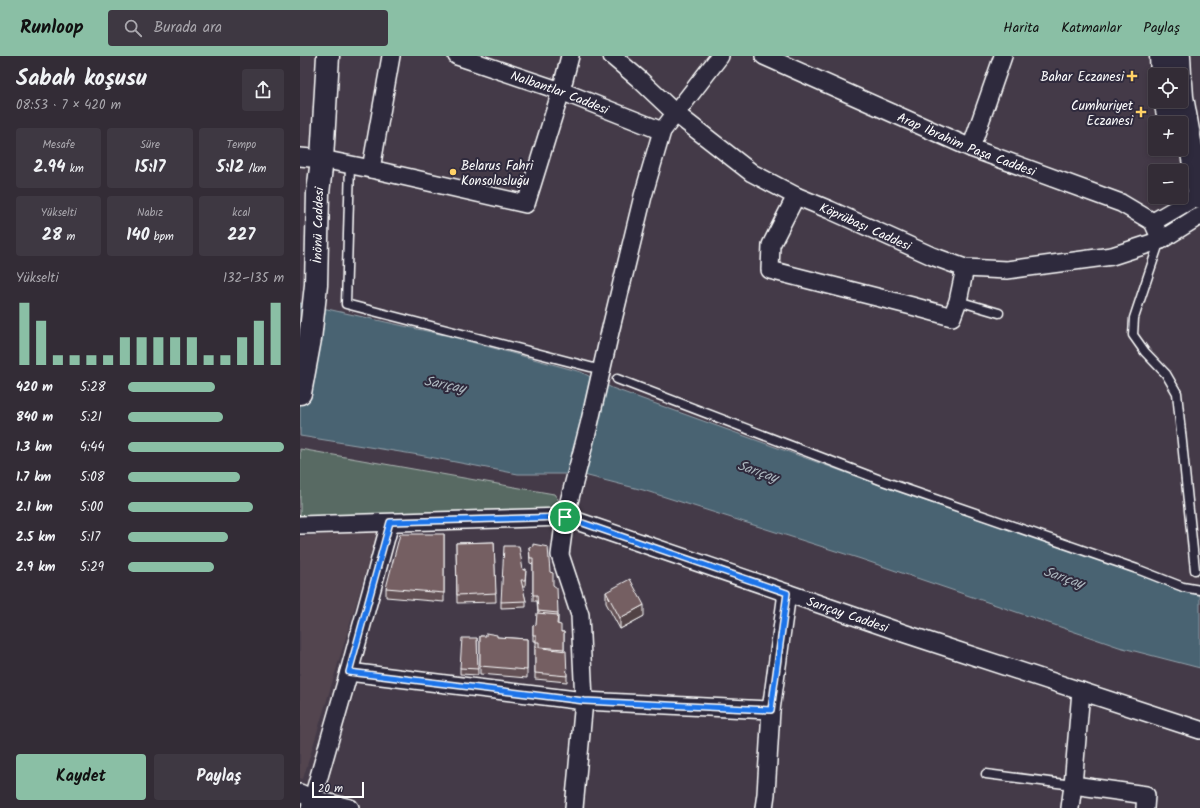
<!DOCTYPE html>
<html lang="tr">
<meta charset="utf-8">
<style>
:root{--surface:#332c36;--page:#3e3842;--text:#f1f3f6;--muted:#a9a7ad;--line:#4e4851;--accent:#8abfa5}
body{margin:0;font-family:Kalam,sans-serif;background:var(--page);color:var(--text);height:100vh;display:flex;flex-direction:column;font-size:15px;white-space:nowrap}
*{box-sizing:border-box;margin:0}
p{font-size:13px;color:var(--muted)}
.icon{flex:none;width:22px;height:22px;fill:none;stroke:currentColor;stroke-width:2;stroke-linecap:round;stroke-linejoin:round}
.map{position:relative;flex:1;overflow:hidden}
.sheet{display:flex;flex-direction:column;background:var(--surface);width:300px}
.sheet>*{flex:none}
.fabs{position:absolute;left:848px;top:12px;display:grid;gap:8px}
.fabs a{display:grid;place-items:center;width:40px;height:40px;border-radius:4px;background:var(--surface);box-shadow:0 2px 6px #0003,0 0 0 1px var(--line);font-size:20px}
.scale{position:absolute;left:12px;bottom:10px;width:52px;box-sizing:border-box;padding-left:4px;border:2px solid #fff;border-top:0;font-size:11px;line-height:14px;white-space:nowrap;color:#fff;-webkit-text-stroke:3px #2f2a3d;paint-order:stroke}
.pin{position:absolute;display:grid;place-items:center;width:34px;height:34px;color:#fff;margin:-17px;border:2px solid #fff;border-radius:50%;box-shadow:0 1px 4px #0007}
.round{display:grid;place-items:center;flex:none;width:42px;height:42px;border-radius:4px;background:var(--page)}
.summary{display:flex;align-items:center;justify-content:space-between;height:68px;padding:0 16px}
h1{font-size:22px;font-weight:700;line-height:30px}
.stats{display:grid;grid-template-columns:repeat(3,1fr);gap:6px;height:68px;padding:4px 16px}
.stats div{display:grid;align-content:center;border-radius:4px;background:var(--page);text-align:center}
.stats b{font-size:17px;font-weight:700}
.stats small{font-size:11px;font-weight:400}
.stats p{font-size:11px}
.chart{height:112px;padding:8px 16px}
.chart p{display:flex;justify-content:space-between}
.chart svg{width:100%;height:72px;margin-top:4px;stroke:var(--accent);stroke-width:6}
.button{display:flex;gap:8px;margin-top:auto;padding:8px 16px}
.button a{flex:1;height:46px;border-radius:4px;background:var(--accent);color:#111;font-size:16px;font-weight:700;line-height:46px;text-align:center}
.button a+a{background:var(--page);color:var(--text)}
ul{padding:0 16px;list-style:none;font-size:13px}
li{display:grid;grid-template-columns:64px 48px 1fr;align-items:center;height:30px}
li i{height:10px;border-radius:5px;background:var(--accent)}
header{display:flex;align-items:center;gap:24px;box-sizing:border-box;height:56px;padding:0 20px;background:var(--accent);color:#111}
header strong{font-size:19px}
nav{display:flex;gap:22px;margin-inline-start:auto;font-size:14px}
.search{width:280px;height:36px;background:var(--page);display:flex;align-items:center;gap:10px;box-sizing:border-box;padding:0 14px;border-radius:4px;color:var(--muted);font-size:15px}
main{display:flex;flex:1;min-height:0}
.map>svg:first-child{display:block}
.built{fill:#524550}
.green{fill:#596b64;stroke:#acb5b2}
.water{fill:#4a6372;stroke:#92a1aa}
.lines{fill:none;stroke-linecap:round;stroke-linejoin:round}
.lane-casing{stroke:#fff;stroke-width:11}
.street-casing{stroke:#fff;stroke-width:20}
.secondary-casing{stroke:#fff;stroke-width:25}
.lane{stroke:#2f2a3d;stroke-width:8}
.street{stroke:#2f2a3d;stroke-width:17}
.secondary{stroke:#2f2a3d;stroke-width:22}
.wall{fill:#645154;stroke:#fff}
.shaded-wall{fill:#514245;stroke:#fff}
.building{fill:#745e62;stroke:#fff}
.route-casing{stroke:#fff;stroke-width:8}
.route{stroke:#1a73e8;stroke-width:5}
.poi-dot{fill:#ffd166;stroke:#2f2a3d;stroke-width:1.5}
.labels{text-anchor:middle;stroke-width:4;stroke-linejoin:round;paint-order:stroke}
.poi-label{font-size:13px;fill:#fff;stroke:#2f2a3d;text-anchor:end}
.street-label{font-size:13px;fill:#fff;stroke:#2f2a3d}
.water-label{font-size:14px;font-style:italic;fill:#aeb9c0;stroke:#2f2a3d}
</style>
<header>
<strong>Runloop</strong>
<div class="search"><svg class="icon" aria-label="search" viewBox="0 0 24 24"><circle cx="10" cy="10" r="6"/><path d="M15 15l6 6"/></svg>Burada ara</div>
<nav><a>Harita</a><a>Katmanlar</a><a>Paylaş</a></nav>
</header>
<main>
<section class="sheet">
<div class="summary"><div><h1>Sabah koşusu</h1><p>08:53 · 7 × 420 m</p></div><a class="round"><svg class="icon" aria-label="share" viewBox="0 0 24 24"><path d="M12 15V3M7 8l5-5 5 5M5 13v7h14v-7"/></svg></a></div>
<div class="stats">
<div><p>Mesafe</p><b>2.94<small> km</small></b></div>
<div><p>Süre</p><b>15:17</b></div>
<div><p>Tempo</p><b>5:12<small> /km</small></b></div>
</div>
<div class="stats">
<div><p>Yükselti</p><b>28<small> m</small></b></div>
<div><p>Nabız</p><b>140<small> bpm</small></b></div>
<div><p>kcal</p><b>227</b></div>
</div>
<div class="chart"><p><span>Yükselti</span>132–135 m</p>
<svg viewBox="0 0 160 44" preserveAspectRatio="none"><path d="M5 44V6M15 44V17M25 44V38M35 44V38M45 44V38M55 44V38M65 44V27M75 44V27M85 44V27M95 44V27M105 44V27M115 44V38M125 44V38M135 44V27M145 44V17M155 44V6"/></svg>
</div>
<ul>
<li><b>420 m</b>5:28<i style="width:56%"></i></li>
<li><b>840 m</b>5:21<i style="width:61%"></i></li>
<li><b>1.3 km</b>4:44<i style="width:100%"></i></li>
<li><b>1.7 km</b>5:08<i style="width:72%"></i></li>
<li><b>2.1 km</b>5:00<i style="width:80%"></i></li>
<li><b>2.5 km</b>5:17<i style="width:64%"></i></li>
<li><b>2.9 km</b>5:29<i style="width:55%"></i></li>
</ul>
<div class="button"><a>Kaydet</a><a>Paylaş</a></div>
</section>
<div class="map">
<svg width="900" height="752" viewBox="0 0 900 752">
<rect width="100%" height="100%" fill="#443a48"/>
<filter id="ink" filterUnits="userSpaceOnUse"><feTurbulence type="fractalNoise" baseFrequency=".025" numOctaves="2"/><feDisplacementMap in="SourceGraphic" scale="8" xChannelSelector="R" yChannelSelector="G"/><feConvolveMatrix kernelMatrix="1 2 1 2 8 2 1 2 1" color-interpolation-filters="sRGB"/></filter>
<g filter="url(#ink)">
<polygon class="built" points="79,472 3,723 0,722 0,481"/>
<polygon class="green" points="0,393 254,438 260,446 259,458 0,461"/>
<polygon class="water" points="0,247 149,280 281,316 312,332 616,442 900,538 900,612 819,591 561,503 343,434 280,418 218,418 119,399 0,380"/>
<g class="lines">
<defs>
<g id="lane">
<polyline points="50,109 46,248 298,313"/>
<polyline points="860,184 834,262 833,279 845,296 866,318 877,337 895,514"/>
<polyline points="658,245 699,257"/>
<polyline points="317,323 583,425 837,513 883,531 900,534"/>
<polyline points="686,718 773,729"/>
</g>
<g id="street">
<path id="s1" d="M157 0 261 35 362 75"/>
<path id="s2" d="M312 0 338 22 375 57 452 117 496 140 530 154 632 200 665 212 707 214 812 200 861 184 896 162 900 161"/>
<path id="s3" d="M464 0 671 92 821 147 853 166 861 184"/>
<polyline points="671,92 703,0"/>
<polyline points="0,101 22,103 71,113 226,148 261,35 270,0"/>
<polyline points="71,113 91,0"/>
<polyline points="496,140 471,189 470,214 612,250 652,261 658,245 665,212"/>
<polyline points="853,166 899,139"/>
<path id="s4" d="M0 469 265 461 487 537 606 578 900 674"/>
<polyline points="49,616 284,645 471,654"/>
<polyline points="773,729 846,739 845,752"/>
<polyline points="0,737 13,743 50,752"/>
<polyline points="10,752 49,616 90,467"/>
<polyline points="274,752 284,645 280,559 260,499 265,461 289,369 310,276 343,140 362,75 420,0"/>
<polyline points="464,752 466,738 471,654 487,537"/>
<polyline points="770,752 773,729 781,635"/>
</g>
<g id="secondary">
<polyline points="861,0 862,19"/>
<polyline points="879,0 880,19"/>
<polyline points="881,27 882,41 900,142"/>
<polyline points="865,45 870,67"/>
<path id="s5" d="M0 337 10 283 16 229 18 137 22 103 28 0"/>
</g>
</defs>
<use href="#lane" class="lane-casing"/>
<use href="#street" class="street-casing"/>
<use href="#secondary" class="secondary-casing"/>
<use href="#lane" class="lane"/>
<use href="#street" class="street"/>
<use href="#secondary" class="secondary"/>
</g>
<g class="wall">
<polygon points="144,478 144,546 86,541 86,532"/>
<polygon points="194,486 196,546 157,547 156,487"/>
<polygon points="229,491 250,516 258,557 258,568 261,576 264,576 264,594 267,620 267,626 235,623 235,591 239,592 236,591 236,585 233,585 233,570 236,569 238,558 237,545 233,545 233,508 230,507"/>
<polygon points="226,513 225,530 222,530 226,545 226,551 201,552 201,546 223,514"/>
<polygon points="306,536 344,560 320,573 306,547"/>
<polygon points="180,580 227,583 227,622 180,618"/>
<polygon points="177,582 178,619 160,618 160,612"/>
</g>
<polygon class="shaded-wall" points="344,549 344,560 320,573 320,562"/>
<g class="building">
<polygon points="100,478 144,478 144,537 86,532"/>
<polygon points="194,486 196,537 157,539 156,487"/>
<polygon points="233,488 248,491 250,516 253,517 253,529 257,532 258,557 238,555 237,539 233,539 233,502 230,502 229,491 233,490"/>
<polygon points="204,490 219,490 223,514 226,513 225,524 221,524 226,545 201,546"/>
<polygon points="330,523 344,549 320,562 306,536"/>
<polygon points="237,557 258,559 257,568 261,569 261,576 264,576 264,593 239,591 239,586 236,586 236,579 233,579 233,570 236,569"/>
<polygon points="186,577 197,579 197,581 227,583 227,614 180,610 180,580 186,580"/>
<polygon points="162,582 177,582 178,613 160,612"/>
<polygon points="235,591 266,595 267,620 235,617"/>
</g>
</g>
<g class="lines" filter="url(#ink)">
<defs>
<polygon id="route" points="265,461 487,537 471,654 284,645 49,616 90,466"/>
</defs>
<use href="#route" class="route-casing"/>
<use href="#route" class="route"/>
</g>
<g class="poi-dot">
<path d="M830 14h4v4h4v4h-4v4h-4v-4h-4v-4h4z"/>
<path d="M839 50h4v4h4v4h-4v4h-4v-4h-4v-4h4z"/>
<circle cx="153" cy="116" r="4"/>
</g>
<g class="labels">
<g class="poi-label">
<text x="824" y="25">Bahar Eczanesi</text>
<text x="833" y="54">Cumhuriyet<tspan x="833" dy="15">Eczanesi</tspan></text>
<text x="161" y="114" text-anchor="start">Belarus Fahri<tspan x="161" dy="15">Konsolosluğu</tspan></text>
</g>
<g class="street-label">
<text dy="5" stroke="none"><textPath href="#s1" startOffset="109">Nalbantlar Caddesi</textPath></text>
<text dy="5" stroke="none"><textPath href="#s3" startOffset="221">Arap İbrahim Paşa Caddesi</textPath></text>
<text dy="5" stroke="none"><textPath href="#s5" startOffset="169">İnönü Caddesi</textPath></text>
<text dy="5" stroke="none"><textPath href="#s2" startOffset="308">Köprübaşı Caddesi</textPath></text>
<text dy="5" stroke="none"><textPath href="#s4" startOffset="564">Sarıçay Caddesi</textPath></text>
</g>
<g class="water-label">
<text transform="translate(145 328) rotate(11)" y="5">Sarıçay</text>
<text transform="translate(458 415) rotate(19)" y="5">Sarıçay</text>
<text transform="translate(764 521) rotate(19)" y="5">Sarıçay</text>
</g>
</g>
</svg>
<div class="fabs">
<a><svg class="icon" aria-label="locate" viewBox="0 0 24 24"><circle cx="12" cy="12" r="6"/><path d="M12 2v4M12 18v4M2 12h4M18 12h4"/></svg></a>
<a>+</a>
<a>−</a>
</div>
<div class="scale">20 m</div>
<div class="pin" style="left:265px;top:461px;background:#1e9e55"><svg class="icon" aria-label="arrive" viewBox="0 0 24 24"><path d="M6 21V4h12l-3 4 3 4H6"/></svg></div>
</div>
</main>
